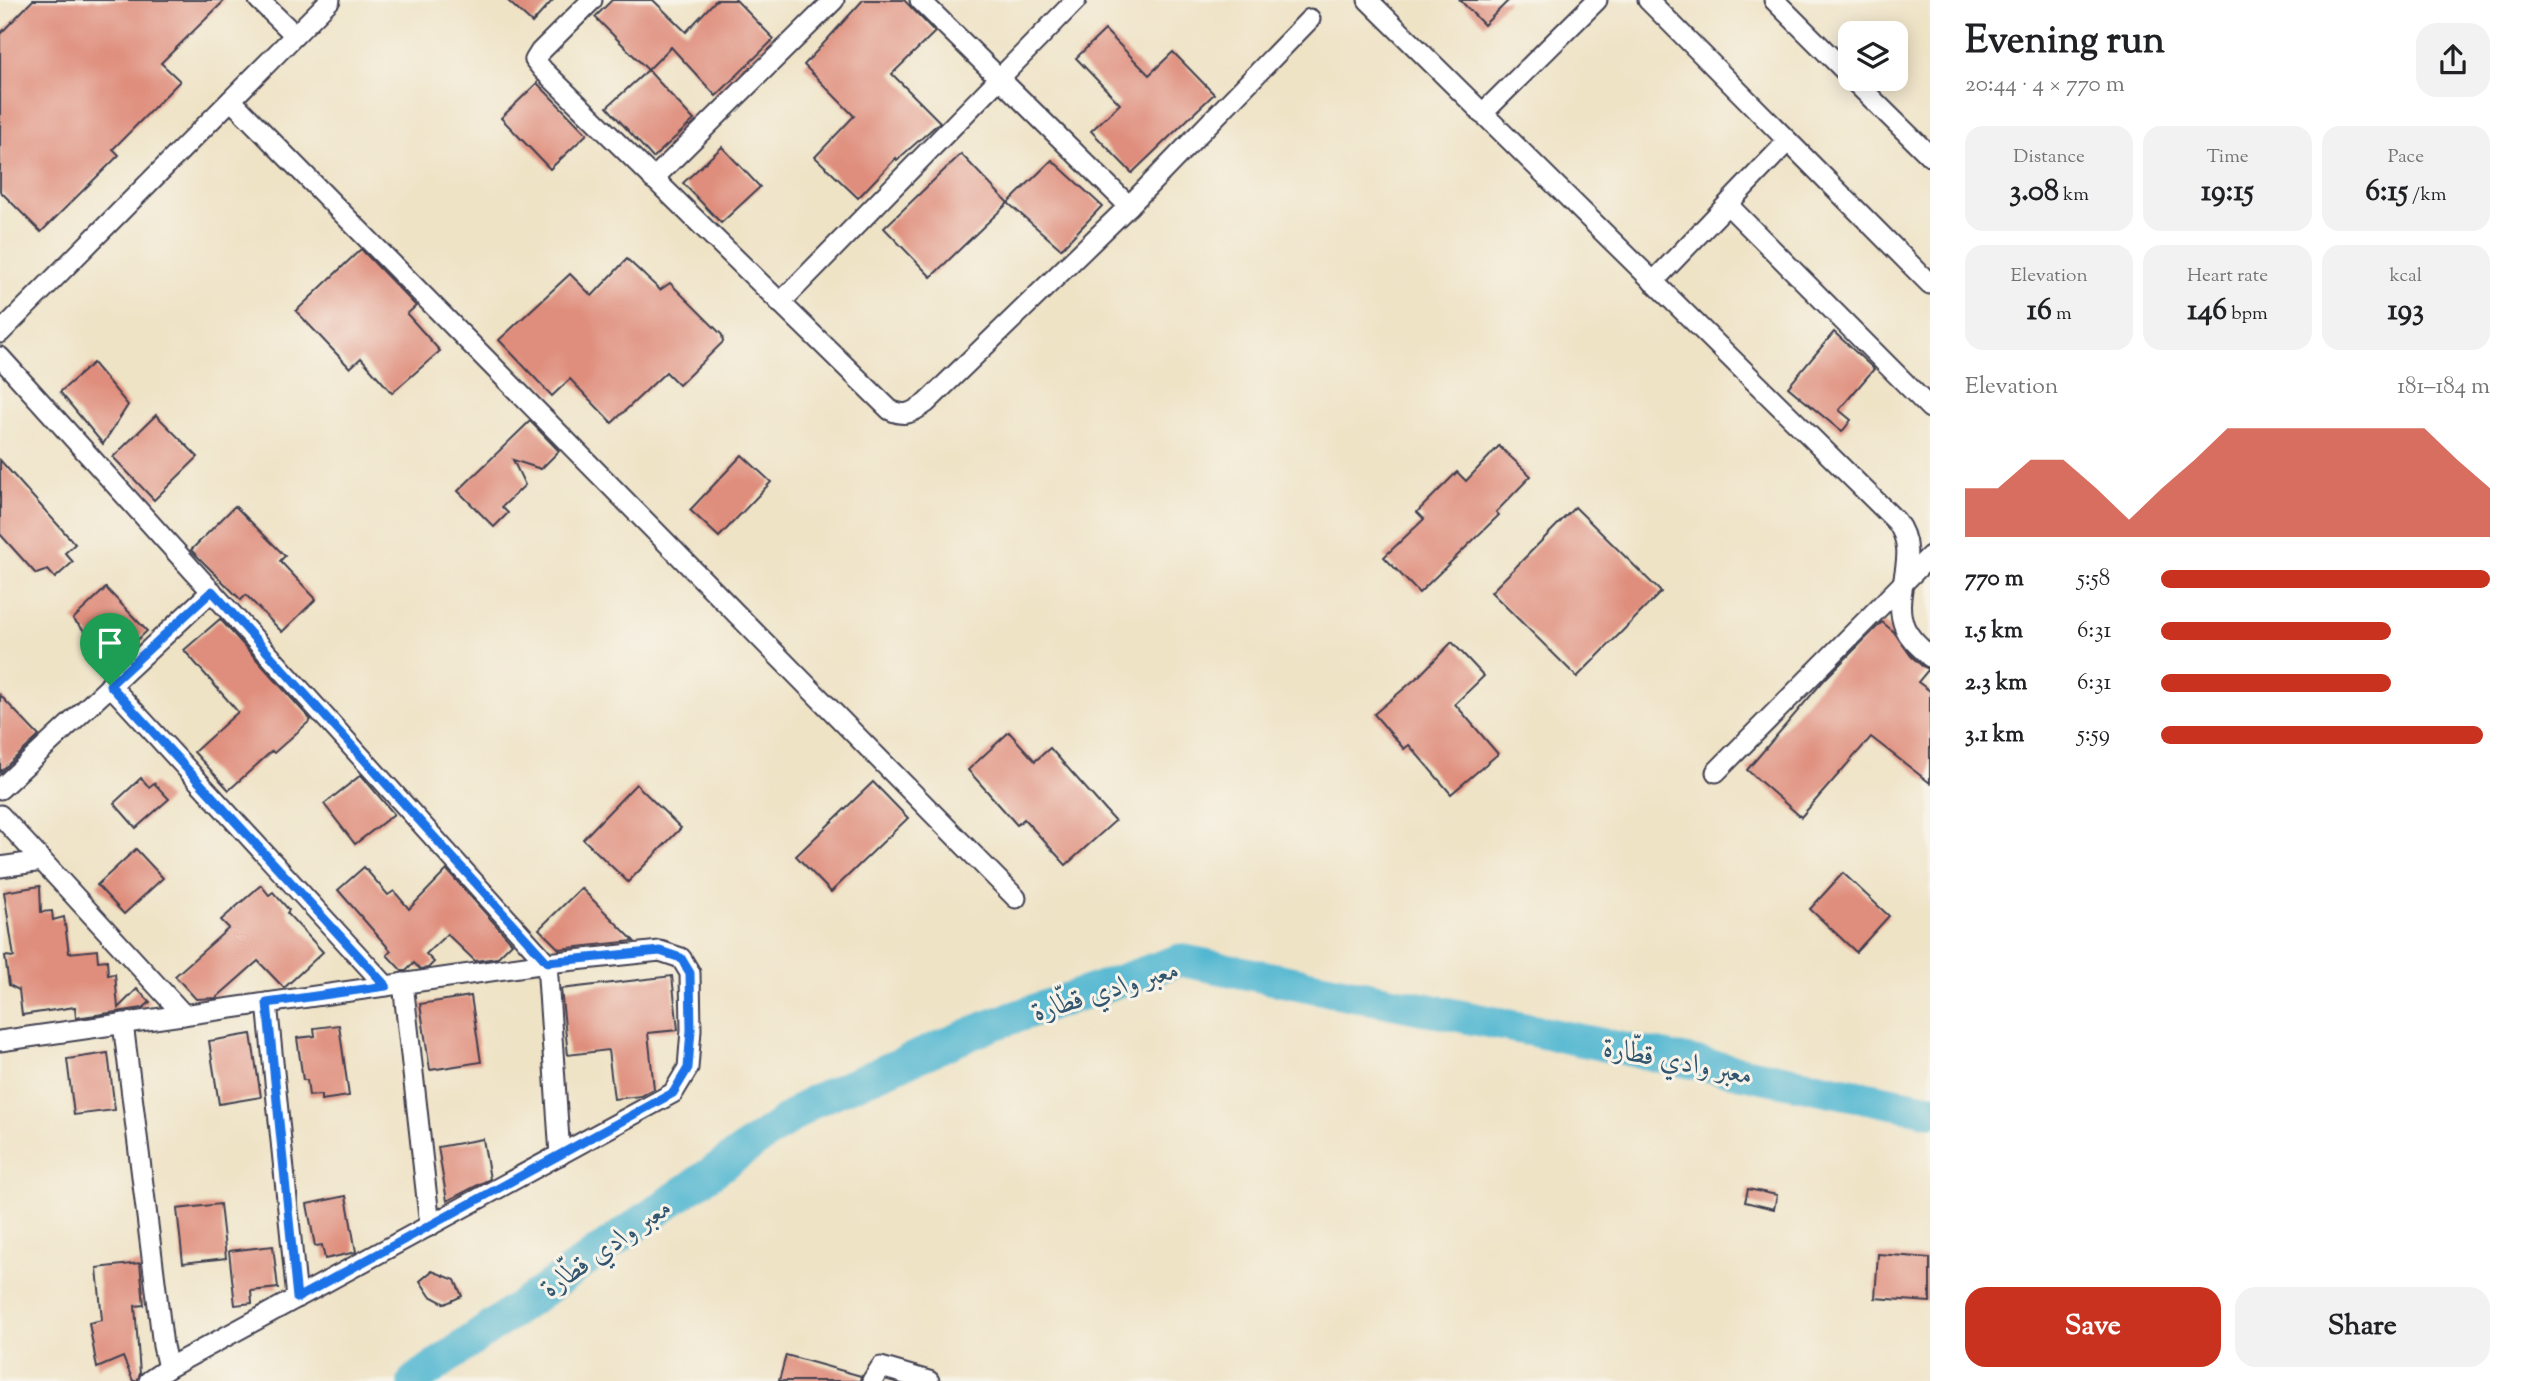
<!DOCTYPE html>
<meta charset="utf-8">
<style>
:root{--surface:#fff;--page:#f2f2f2;--text:#202124;--muted:#757577;--accent:#c8321e}
body{margin:0;font-family:"Sorts Mill Goudy",Amiri,serif;background:var(--page);color:var(--text);height:100vh;display:flex;flex-direction:column;font-size:26px;white-space:nowrap}
*{box-sizing:border-box;margin:0}
p{font-size:23px;color:var(--muted)}
.icon{flex:none;width:38px;height:38px;fill:none;stroke:currentColor;stroke-width:2;stroke-linecap:round;stroke-linejoin:round}
.map{position:relative;flex:1;overflow:hidden}
.side{display:flex;flex-direction:column;background:var(--surface);width:595px}
.side>*{flex:none}
.controls{position:absolute;left:1838px;top:21px;display:grid;gap:14px}
.controls a{display:grid;place-items:center;width:70px;height:70px;border-radius:14px;background:var(--surface);box-shadow:0 4px 18px #0003;font-size:35px}
.pin{position:absolute;display:grid;place-items:center;width:60px;height:60px;color:#fff;margin:-72px -30px;border-radius:50% 50% 50% 0;rotate:-45deg;box-shadow:0 0 7px #0007}
.pin .icon{rotate:45deg}
.round{display:grid;place-items:center;flex:none;width:74px;height:74px;border-radius:21px;background:var(--page)}
.headline{display:flex;align-items:center;justify-content:space-between;height:119px;padding:0 35px}
h1{font-size:38px;font-weight:700;line-height:52px}
.metrics{display:grid;grid-template-columns:repeat(3,1fr);gap:10px;height:119px;padding:7px 35px}
.metrics div{display:grid;align-content:center;border-radius:18px;background:var(--page);text-align:center}
.metrics b{font-size:30px;font-weight:700}
.metrics small{font-size:19px;font-weight:400}
.metrics p{font-size:19px}
.chart{height:196px;padding:14px 35px}
.chart p{display:flex;justify-content:space-between}
.chart svg{width:100%;height:126px;margin-top:7px;fill:var(--accent);opacity:.7}
.cta{display:flex;gap:14px;margin-top:auto;padding:14px 35px}
.cta a{flex:1;height:80px;border-radius:21px;background:var(--accent);color:#fff;font-size:28px;font-weight:700;line-height:80px;text-align:center}
.cta a+a{background:var(--page);color:var(--text)}
ul{padding:0 35px;list-style:none;font-size:23px}
li{display:grid;grid-template-columns:112px 84px 1fr;align-items:center;height:52px}
li i{height:18px;border-radius:9px;background:var(--accent)}
main{display:flex;flex:1;min-height:0}
.map>svg:first-child{display:block}
.lines{fill:none;stroke-linecap:round;stroke-linejoin:round}
.river{stroke:#53b7d1;stroke-width:33}
.building{fill:#df8d7b}
.minor-casing{stroke:#413f50;stroke-width:23}
.minor{stroke:#fff;stroke-width:19}
.route-casing{stroke:#fff;stroke-width:14}
.route{stroke:#1a73e8;stroke-width:9}
.labels{text-anchor:middle;stroke-width:6;stroke-linejoin:round;paint-order:stroke}
.water-label{font-size:28px;font-style:italic;fill:#335670;stroke:#f7f3e8}
</style>
<main>
<div class="map">
<svg width="1930" height="1381" viewBox="0 0 1930 1381">
<rect width="100%" height="100%" fill="#f7f3e8"/>
<filter id="ink" filterUnits="userSpaceOnUse"><feTurbulence type="fractalNoise" baseFrequency=".0143" numOctaves="2"/><feDisplacementMap in="SourceGraphic" scale="14" xChannelSelector="R" yChannelSelector="G"/><feConvolveMatrix kernelMatrix="1 2 1 2 8 2 1 2 1" color-interpolation-filters="sRGB"/></filter>
<filter id="wash" filterUnits="userSpaceOnUse"><feTurbulence type="fractalNoise" baseFrequency=".00686" numOctaves="4" result="noise"/><feDisplacementMap in="SourceGraphic" scale="28" xChannelSelector="R" yChannelSelector="G"/><feGaussianBlur stdDeviation="1.57" result="paint"/><feColorMatrix in="noise" values="0 0 0 0 0 0 0 0 0 0 0 0 0 0 0 0 0 1.4 0 .05"/><feComposite in="paint" operator="in"/></filter>
<g filter="url(#wash)">
<rect width="100%" height="100%" fill="#efe3c6"/>
<g class="lines">
<polyline class="river" points="414,1381 814,1101 989,1026 1180,960 1930,1110"/>
</g>
<g id="blocks">
<g class="building">
<polygon points="33,0 225,0 161,63 180,81 113,149 119,155 41,232 0,191 0,34"/>
<polygon points="507,0 553,0 532,23"/>
<polygon points="612,0 653,0 686,32 716,0 736,0 774,39 716,96 671,47 648,70 595,17"/>
<polygon points="863,0 904,0 935,32 892,74 940,122 897,160 896,158 858,198 815,157 854,116 804,65"/>
<polygon points="1460,0 1509,0 1484,25"/>
<polygon points="1105,30 1149,75 1173,52 1214,94 1132,173 1091,131 1120,104 1076,58"/>
<polygon points="648,70 694,120 653,158 607,107"/>
<polygon points="537,83 587,134 550,169 501,118"/>
<polygon points="722,147 760,187 721,223 683,183"/>
<polygon points="961,154 1008,203 931,277 884,228"/>
<polygon points="1052,160 1102,206 1061,249 1008,203"/>
<polygon points="361,249 416,306 407,314 440,351 392,393 361,358 350,368 296,311"/>
<polygon points="627,259 660,290 670,283 722,335 723,342 679,385 666,372 612,423 570,379 552,396 499,340 570,274 592,296"/>
<polygon points="1834,332 1874,369 1839,410 1851,420 1842,432 1788,387"/>
<polygon points="93,363 128,405 103,444 60,392"/>
<polygon points="156,415 198,457 154,500 113,457"/>
<polygon points="530,421 559,451 541,469 513,460 525,485 502,507 508,513 494,527 458,491"/>
<polygon points="1499,446 1531,476 1496,512 1499,515 1419,593 1384,557 1424,519 1417,512 1457,472 1466,481"/>
<polygon points="742,455 771,482 719,537 690,510"/>
<polygon points="0,460 75,544 65,553 73,562 55,578 48,570 36,574 0,534"/>
<polygon points="235,506 285,556 280,561 316,599 282,632 246,595 241,600 191,550"/>
<polygon points="1575,507 1661,592 1577,677 1491,592"/>
<polygon points="106,588 147,631 114,662 73,619"/>
<polygon points="220,619 311,720 274,753 272,751 229,790 194,752 238,712 184,650"/>
<polygon points="1882,622 1894,632 1911,656 1922,666 1929,669 1918,682 1930,691 1930,783 1871,737 1801,817 1747,770 1825,679"/>
<polygon points="1452,642 1484,676 1455,704 1498,754 1451,794 1409,745 1404,749 1374,714 1420,675"/>
<polygon points="0,695 39,736 0,772"/>
<polygon points="1009,732 1035,761 1050,748 1115,821 1066,865 1024,819 1017,825 968,770"/>
<polygon points="361,775 394,814 355,844 324,804"/>
<polygon points="141,778 149,787 154,783 169,799 136,828 114,803"/>
<polygon points="873,782 908,818 831,892 796,856"/>
<polygon points="636,784 681,828 628,882 583,839"/>
<polygon points="136,849 163,878 124,914 97,885"/>
<polygon points="364,867 388,895 394,891 409,909 447,870 512,943 497,958 475,961 447,934 426,954 434,962 428,968 420,969 414,963 406,971 402,971 387,955 391,951 338,890"/>
<polygon points="1843,873 1889,916 1856,952 1810,909"/>
<polygon points="261,885 269,895 273,892 289,910 287,913 323,952 284,988 258,961 216,998 196,999 175,976 229,928 221,920"/>
<polygon points="40,886 41,912 52,911 53,920 64,917 69,953 97,950 98,961 107,960 108,975 115,974 118,1008 137,989 150,1002 143,1008 76,1018 75,1007 22,1015 19,990 9,985 5,956 14,957 4,892"/>
<polygon points="581,888 634,941 559,949 539,929"/>
<polygon points="672,976 678,1030 648,1033 654,1089 641,1096 614,1099 608,1050 568,1055 561,989"/>
<polygon points="471,996 481,1062 430,1070 420,1004"/>
<polygon points="339,1025 349,1096 321,1100 321,1095 309,1096 307,1080 303,1080 297,1038 315,1036 314,1028"/>
<polygon points="251,1034 261,1097 219,1104 209,1041"/>
<polygon points="108,1053 115,1110 74,1115 67,1059"/>
<polygon points="483,1139 490,1179 447,1201 438,1147"/>
<polygon points="1748,1189 1777,1195 1774,1209 1745,1202"/>
<polygon points="346,1196 356,1252 325,1259 322,1245 315,1246 307,1204"/>
<polygon points="220,1204 226,1258 183,1263 177,1209"/>
<polygon points="273,1246 278,1288 251,1291 252,1303 235,1305 229,1251"/>
<polygon points="1878,1254 1930,1258 1930,1302 1875,1298"/>
<polygon points="140,1263 144,1305 135,1306 140,1374 137,1381 133,1381 123,1357 97,1368 89,1323 102,1320 97,1268"/>
<polygon points="432,1271 455,1280 462,1296 445,1304 430,1296 420,1281"/>
<polygon points="786,1355 861,1376 860,1381 779,1381"/>
</g>
</g>
</g>
<g filter="url(#ink)">
<use href="#blocks" fill-opacity="0" stroke="#413f50" stroke-width="2"/>
<g class="lines">
<defs>
<g id="minor">
<polyline points="259,0 295,35"/>
<path d="M592 0 540 52 535 60 543 70 890 410C905 417 912 413 926 403L1129 206 1310 19"/>
<polyline points="920,0 1129,206"/>
<path d="M1368 0 1896 521C1923 556 1889 593 1905 628 1910 640 1921 648 1930 657"/>
<polyline points="1648,0 1930,284"/>
<polyline points="1774,0 1850,76"/>
<polyline points="1852,79 1930,156"/>
<polyline points="231,100 1016,898"/>
<polyline points="1482,114 1597,0"/>
<polyline points="653,179 834,0"/>
<polyline points="1728,205 1930,408"/>
<polyline points="1653,282 1788,141"/>
<polyline points="780,303 1076,0"/>
<polyline points="0,333 330,0"/>
<polyline points="0,357 547,963 560,1155"/>
<polyline points="110,685 386,986"/>
<polyline points="1716,772 1930,556"/>
<polyline points="0,789 212,591"/>
<polyline points="0,815 184,1015"/>
<polyline points="0,867 42,861"/>
<polyline points="403,983 430,1226"/>
<polyline points="267,1003 297,1298"/>
<polyline points="123,1023 163,1346 168,1368"/>
<polyline points="0,1041 547,963 660,951 681,958 690,973 691,1030 688,1068 673,1093 168,1368 149,1381"/>
<polyline points="872,1381 881,1367 929,1381"/>
</g>
</defs>
<use href="#minor" class="minor-casing"/>
<use href="#minor" class="minor"/>
</g>
</g>
<g class="lines" filter="url(#ink)">
<defs>
<polygon id="route" points="212,591 547,962 660,951 681,958 690,973 691,1030 688,1068 673,1093 297,1298 267,1003 386,986 110,685"/>
</defs>
<use href="#route" class="route-casing"/>
<use href="#route" class="route"/>
</g>
<g class="labels">
<g class="water-label">
<text transform="translate(1106 989) rotate(-17)" y="10">معبر وادي قطّارة</text>
<text transform="translate(1679 1060) rotate(11)" y="10">معبر وادي قطّارة</text>
<text transform="translate(606 1246) rotate(-35)" y="10">معبر وادي قطّارة</text>
</g>
</g>
</svg>
<div class="controls">
<a><svg class="icon" aria-label="layers" viewBox="0 0 24 24"><path d="M12 4l9 5-9 5-9-5zM3 14l9 5 9-5"/></svg></a>
</div>
<div class="pin" style="left:110px;top:685px;background:#1e9e55"><svg class="icon" aria-label="arrive" viewBox="0 0 24 24"><path d="M6 21V4h12l-3 4 3 4H6"/></svg></div>
</div>
<section class="side">
<div class="headline"><div><h1>Evening run</h1><p>20:44 · 4 × 770 m</p></div><a class="round"><svg class="icon" aria-label="share" viewBox="0 0 24 24"><path d="M12 15V3M7 8l5-5 5 5M5 13v7h14v-7"/></svg></a></div>
<div class="metrics">
<div><p>Distance</p><b>3.08<small> km</small></b></div>
<div><p>Time</p><b>19:15</b></div>
<div><p>Pace</p><b>6:15<small> /km</small></b></div>
</div>
<div class="metrics">
<div><p>Elevation</p><b>16<small> m</small></b></div>
<div><p>Heart rate</p><b>146<small> bpm</small></b></div>
<div><p>kcal</p><b>193</b></div>
</div>
<div class="chart"><p><span>Elevation</span>181–184 m</p>
<svg viewBox="0 0 160 44" preserveAspectRatio="none"><path d="M0 44V27L10 27L20 17L30 17L40 27L50 38L60 27L70 17L80 6L90 6L100 6L110 6L120 6L130 6L140 6L150 17L160 27V44z"/></svg>
</div>
<ul>
<li><b>770 m</b>5:58<i style="width:100%"></i></li>
<li><b>1.5 km</b>6:31<i style="width:70%"></i></li>
<li><b>2.3 km</b>6:31<i style="width:70%"></i></li>
<li><b>3.1 km</b>5:59<i style="width:98%"></i></li>
</ul>
<div class="cta"><a>Save</a><a>Share</a></div>
</section>
</main>
